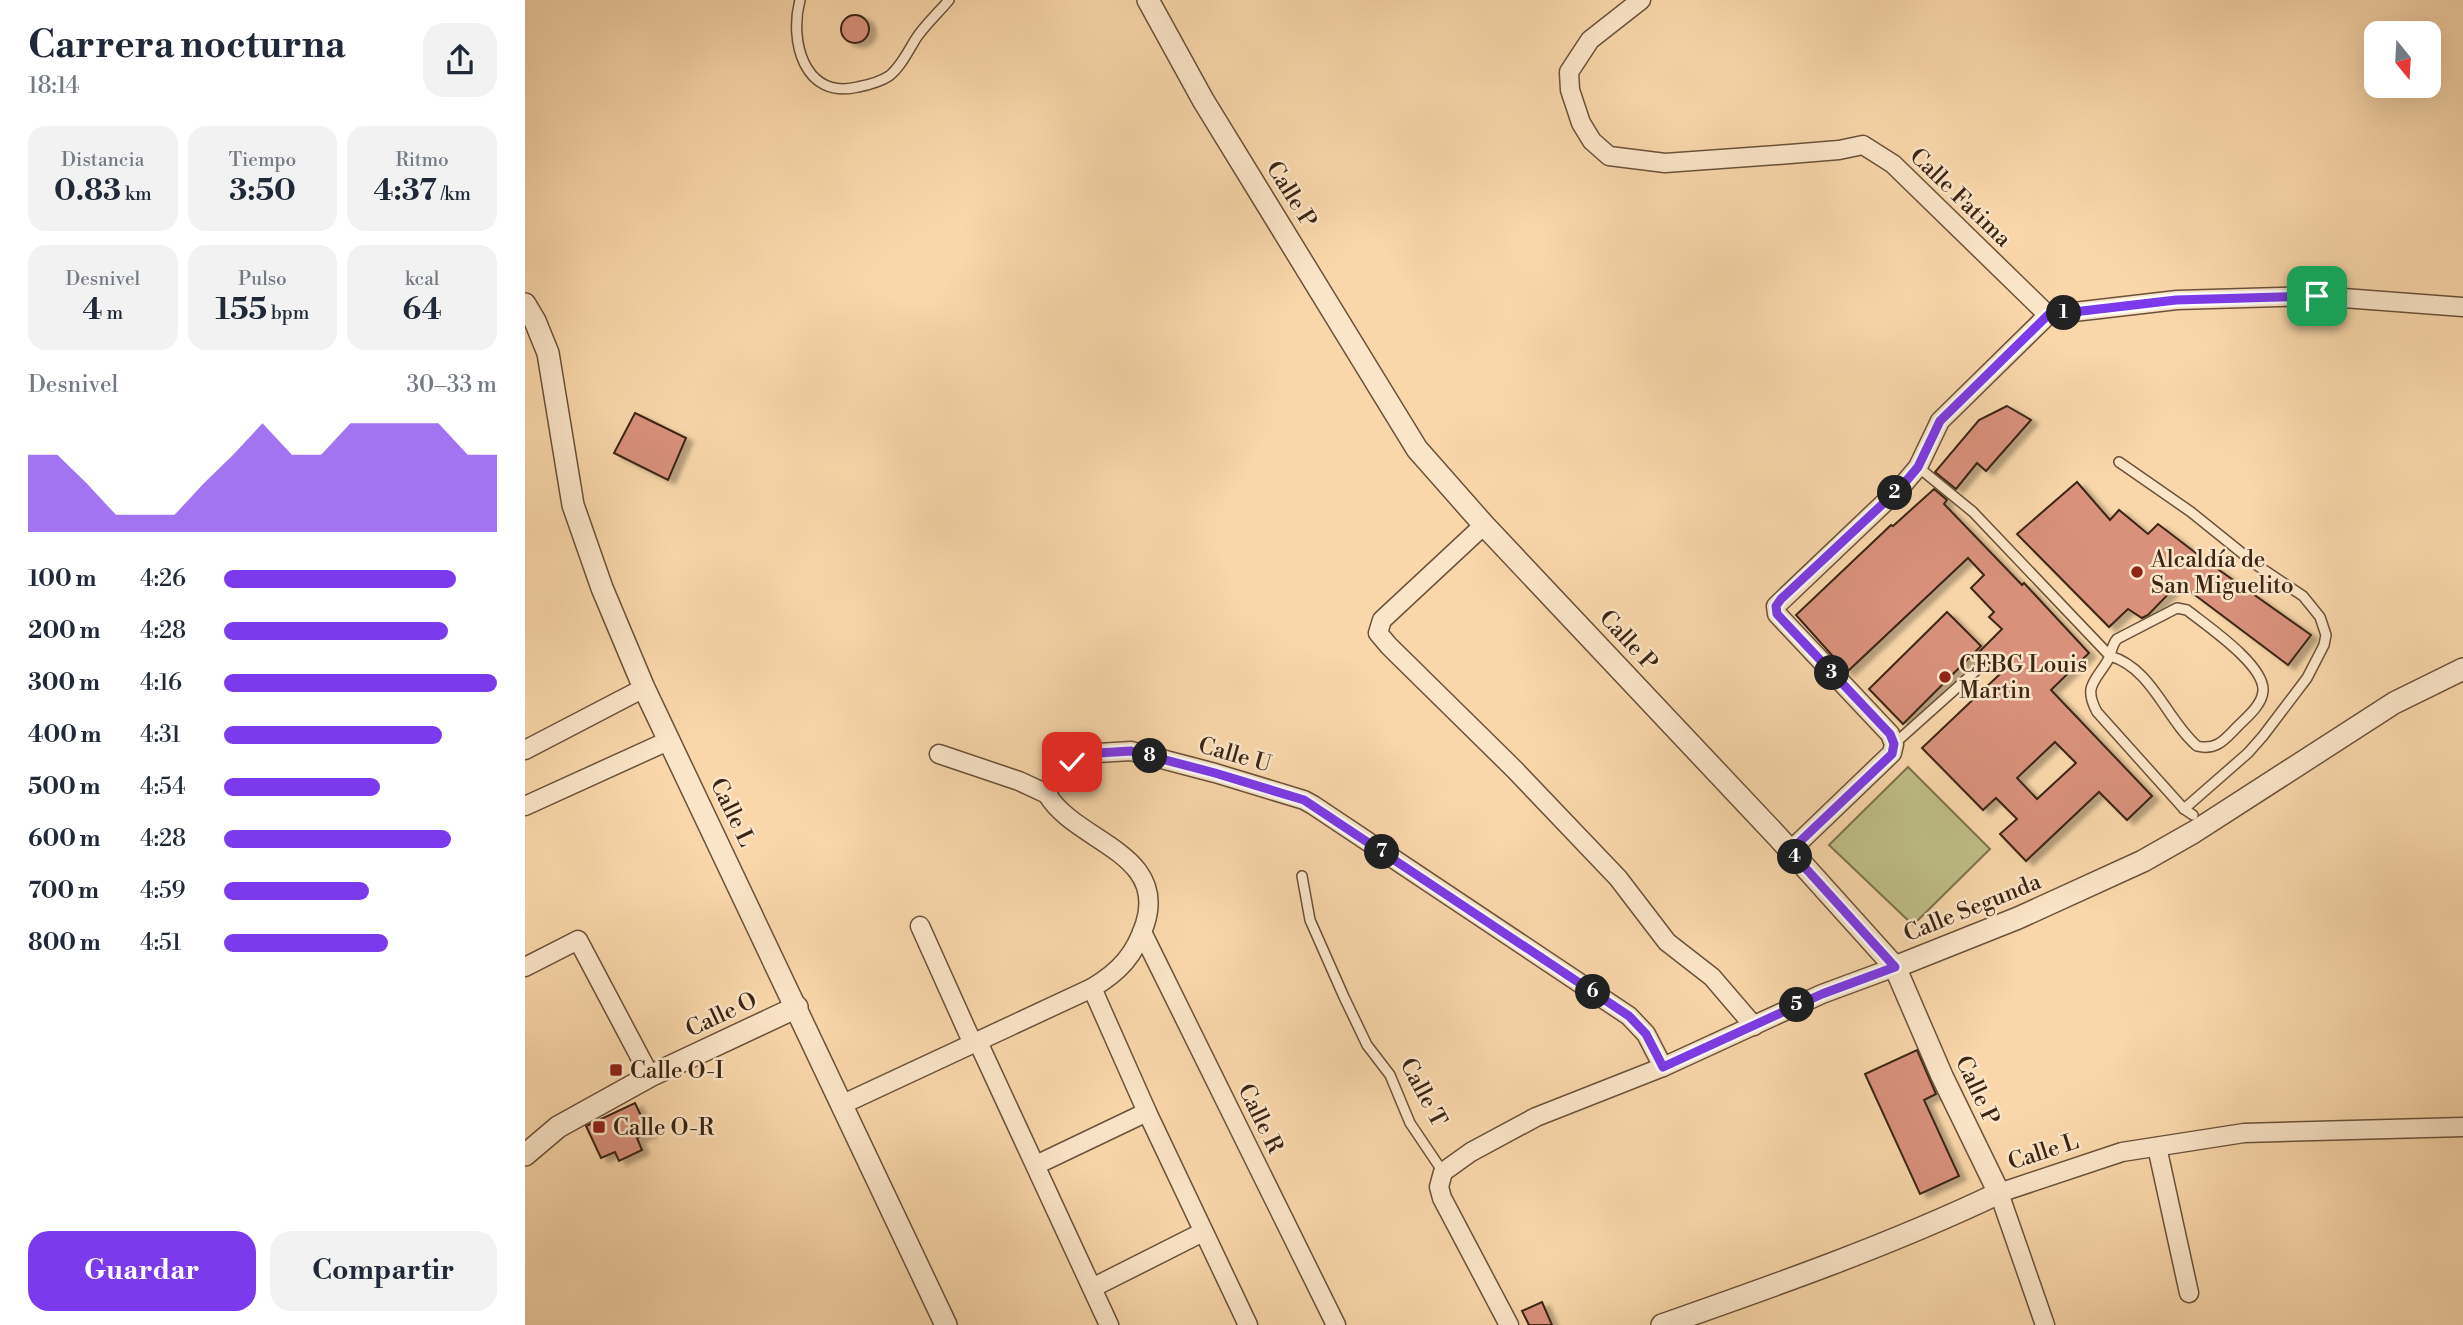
<!DOCTYPE html>
<html lang="es">
<meta charset="utf-8">
<style>
:root{--surface:#fff;--page:#f2f2f3;--text:#1f2937;--muted:#747a83;--accent:#7c3aed}
body{margin:0;font-family:"Libre Bodoni",serif;background:var(--page);color:var(--text);height:100vh;display:flex;flex-direction:column;font-size:26px;white-space:nowrap}
*{box-sizing:border-box;margin:0}
p{font-size:23px;color:var(--muted)}
.icon{flex:none;width:38px;height:38px;fill:none;stroke:currentColor;stroke-width:2;stroke-linecap:round;stroke-linejoin:round}
.map{position:relative;flex:1;overflow:hidden}
.drawer{display:flex;flex-direction:column;background:var(--surface);width:525px}
.drawer>*{flex:none}
.needle{width:46px;rotate:162deg}
.buttons{position:absolute;left:1839px;top:21px;display:grid;gap:14px}
.buttons a{display:grid;place-items:center;width:77px;height:77px;border-radius:14px;background:var(--surface);box-shadow:0 7px 28px #0002;font-size:35px}
.pin{position:absolute;display:grid;place-items:center;width:60px;height:60px;color:#fff;margin:-30px;border-radius:14px;box-shadow:0 4px 10px #0006}
.km{position:absolute;width:35px;height:35px;margin:-18px;border-radius:50%;background:#222;color:#fff;font-size:19px;line-height:35px;text-align:center}
.round{display:grid;place-items:center;flex:none;width:74px;height:74px;border-radius:21px;background:var(--page)}
.summary{display:flex;align-items:center;justify-content:space-between;height:119px;padding:0 28px}
h1{font-size:38px;font-weight:700;line-height:52px}
.stats{display:grid;grid-template-columns:repeat(3,1fr);gap:10px;height:119px;padding:7px 28px}
.stats div{display:grid;align-content:center;border-radius:18px;background:var(--page);text-align:center}
.stats b{font-size:30px;font-weight:700}
.stats small{font-size:19px;font-weight:400}
.stats p{font-size:19px}
.chart{height:196px;padding:14px 28px}
.chart p{display:flex;justify-content:space-between}
.chart svg{width:100%;height:126px;margin-top:7px;fill:var(--accent);opacity:.7}
.button{display:flex;gap:14px;margin-top:auto;padding:14px 28px}
.button a{flex:1;height:80px;border-radius:21px;background:var(--accent);color:#fff;font-size:28px;font-weight:700;line-height:80px;text-align:center}
.button a+a{background:var(--page);color:var(--text)}
ul{padding:0 28px;list-style:none;font-size:23px}
li{display:grid;grid-template-columns:112px 84px 1fr;align-items:center;height:52px}
li i{height:18px;border-radius:9px;background:var(--accent)}
main{display:flex;flex:1;min-height:0}
.map>svg:first-child{display:block}
.grass{fill:#bfbe87;stroke:#7d724e;stroke-width:2}
.building{fill:#d9917c;stroke:#3b2514;stroke-width:2;fill-rule:evenodd;filter:url(#shadow)}
.lines{fill:none;stroke-linecap:round;stroke-linejoin:round}
.service-casing{stroke:#6a523a;stroke-width:12}
.minor-casing{stroke:#6a523a;stroke-width:21}
.tertiary-casing{stroke:#6a523a;stroke-width:24}
.service{stroke:#fbe5c8;stroke-width:9}
.minor{stroke:#fbe5c8;stroke-width:18}
.tertiary{stroke:#fbe5c8;stroke-width:21}
.route-casing{stroke:#fff;stroke-width:14}
.route{stroke:#7c3aed;stroke-width:9}
.poi-dot{fill:#8f2418;stroke:#fbe5c8;stroke-width:2.5}
.labels{text-anchor:middle;stroke-width:5;stroke-linejoin:round;paint-order:stroke}
.street-label{font-size:23px;fill:#3b2514;stroke:#fbe5c8}
.poi-label{font-size:23px;fill:#3b2514;stroke:#fbe5c8;text-anchor:start}
</style>
<main>
<section class="drawer">
<div class="summary"><div><h1>Carrera nocturna</h1><p>18:14</p></div><a class="round"><svg class="icon" aria-label="share" viewBox="0 0 24 24"><path d="M12 15V3M7 8l5-5 5 5M5 13v7h14v-7"/></svg></a></div>
<div class="stats">
<div><p>Distancia</p><b>0.83<small> km</small></b></div>
<div><p>Tiempo</p><b>3:50</b></div>
<div><p>Ritmo</p><b>4:37<small> /km</small></b></div>
</div>
<div class="stats">
<div><p>Desnivel</p><b>4<small> m</small></b></div>
<div><p>Pulso</p><b>155<small> bpm</small></b></div>
<div><p>kcal</p><b>64</b></div>
</div>
<div class="chart"><p><span>Desnivel</span>30–33 m</p>
<svg viewBox="0 0 160 44" preserveAspectRatio="none"><path d="M0 44V17L10 17L20 27L30 38L40 38L50 38L60 27L70 17L80 6L90 17L100 17L110 6L120 6L130 6L140 6L150 17L160 17V44z"/></svg>
</div>
<ul>
<li><b>100 m</b>4:26<i style="width:85%"></i></li>
<li><b>200 m</b>4:28<i style="width:82%"></i></li>
<li><b>300 m</b>4:16<i style="width:100%"></i></li>
<li><b>400 m</b>4:31<i style="width:80%"></i></li>
<li><b>500 m</b>4:54<i style="width:57%"></i></li>
<li><b>600 m</b>4:28<i style="width:83%"></i></li>
<li><b>700 m</b>4:59<i style="width:53%"></i></li>
<li><b>800 m</b>4:51<i style="width:60%"></i></li>
</ul>
<div class="button"><a>Guardar</a><a>Compartir</a></div>
</section>
<div class="map">
<svg width="1938" height="1325" viewBox="0 0 1938 1325">
<defs>
<filter id="shadow"><feDropShadow dx="7" dy="4" stdDeviation="2" flood-color="#0004"/></filter>
</defs>
<rect width="100%" height="100%" fill="#f9d7aa"/>
<filter id="stains"><feTurbulence type="fractalNoise" baseFrequency=".00286" numOctaves="4"/><feColorMatrix values="0 0 0 0 .2 0 0 0 0 .09 0 0 0 0 .02 0 0 0 .5 -.17"/></filter>
<radialGradient id="worn" r=".72"><stop offset=".6" stop-color="#630" stop-opacity="0"/><stop offset="1" stop-color="#630" stop-opacity=".3"/></radialGradient>
<polygon class="grass" points="1383,767 1465,849 1388,925 1304,845"/>
<g class="building">
<circle cx="330" cy="29" r="14"/>
<polygon points="1482,406 1506,420 1461,471 1452,463 1431,489 1410,472 1454,420"/>
<polygon points="110,413 161,438 143,480 89,453"/>
<polygon points="1552,482 1585,520 1594,510 1623,534 1633,524 1680,560 1786,635 1763,665 1654,583 1623,615 1617,618 1603,609 1584,627 1492,534"/>
<path d="M1409 489 1422 500 1419 504 1497 585 1499 583 1564 653 1526 690 1627 796 1602 820 1574 792 1501 861 1475 834 1492 819 1471 798 1458 810 1397 748 1475 674 1454 652 1477 629 1464 617 1469 612 1446 588 1459 575 1443 558 1322 672 1271 615 1366 525 1368 526ZM1530 742 1551 763 1512 799 1492 778Z"/>
<polygon points="1422,612 1456,646 1378,724 1344,689"/>
<polygon points="1392,1050 1411,1094 1399,1100 1434,1176 1395,1194 1340,1074"/>
<polygon points="110,1103 124,1133 112,1138 117,1150 94,1161 90,1152 76,1158 61,1126"/>
<polygon points="1017,1302 1027,1325 1004,1325 997,1311"/>
</g>
<g class="lines">
<defs>
<g id="service">
<path d="M275 0C264 41 279 100 333 87 343 85 355 82 364 76 376 67 384 49 392 37 401 24 414 12 424 0"/>
<polyline points="1594,462 1666,512 1733,566 1778,596 1795,617 1801,635 1799,645 1782,678 1738,736 1723,753 1659,809"/>
<path d="M1393 467 1448 512 1585 656C1627 668 1641 719 1672 746 1692 751 1700 739 1713 726 1722 717 1737 705 1738 691 1740 665 1682 626 1662 610L1652 608 1592 639C1586 646 1587 653 1583 660 1570 682 1558 686 1572 712L1659 809 1668 815"/>
<polyline points="1369,744 1454,668"/>
<polyline points="777,876 785,920 819,997 842,1045 865,1075 885,1123 918,1172"/>
</g>
<g id="minor">
<polyline points="1116,0 1065,40 1044,72 1045,90 1056,123 1067,141 1084,156 1140,163 1265,154 1314,150 1338,145 1368,164 1523,315"/>
<polyline points="1523,315 1652,300 1792,296 1938,307"/>
<polyline points="959,525 857,620 853,633 864,646 990,770 1093,878 1142,942 1187,977 1229,1026"/>
<polyline points="0,750 119,688"/>
<polyline points="414,754 494,781 522,794"/>
<polyline points="0,806 145,740"/>
<polyline points="1265,851 1367,753 1369,744 1365,734 1252,614 1251,606 1377,486 1393,467 1415,421 1523,315"/>
<polyline points="395,926 448,1044"/>
<polyline points="617,932 811,1325"/>
<polyline points="0,967 53,940 125,1076"/>
<polyline points="567,988 622,1112 723,1325"/>
<polyline points="453,1042 584,1325"/>
<path d="M316 1105 567 988C594 972 610 955 620 924 643 852 550 842 522 794L529 778 537 768 546 762 573 753 606 751 690 773 779 800 788 805 1104 1016 1121 1034 1138 1067"/>
<polyline points="1632,1147 1664,1293"/>
<polyline points="511,1165 622,1112"/>
<polyline points="567,1288 678,1232"/>
<polyline points="984,1325 917,1198 914,1187 918,1172 946,1152 1011,1117 1138,1067 1297,994 1370,967"/>
<polyline points="1520,1325 1474,1193 1597,1152 1719,1133 1938,1127"/>
</g>
<g id="tertiary">
<path d="M623 0 678 100 892 449 959 525 1252 836 1370 967 1417 1076 1474 1193C1365 1245 1251 1285 1137 1325"/>
<polyline points="0,304 10,321 23,353 48,505 77,588 119,688 421,1325"/>
<polyline points="1370,967 1493,918 1618,861 1669,832 1869,703 1938,669"/>
<polyline points="0,1155 33,1127 125,1076 272,1007"/>
</g>
</defs>
<use href="#service" class="service-casing"/>
<use href="#minor" class="minor-casing"/>
<use href="#tertiary" class="tertiary-casing"/>
<use href="#service" class="service"/>
<use href="#minor" class="minor"/>
<use href="#tertiary" class="tertiary"/>
</g>
<g class="lines">
<defs>
<polyline id="route" points="547,762 573,753 606,751 690,773 779,800 1104,1016 1121,1034 1138,1067 1297,994 1370,967 1265,851 1367,754 1369,744 1365,734 1252,614 1251,606 1256,599 1377,486 1393,467 1415,421 1523,315 1651,300 1792,296"/>
</defs>
<use href="#route" class="route-casing"/>
<use href="#route" class="route"/>
</g>
<g class="poi-dot">
<circle cx="1612" cy="572" r="7"/>
<circle cx="1420" cy="677" r="7"/>
<rect x="84" y="1063" width="14" height="14" rx="3.5"/>
<rect x="67" y="1120" width="14" height="14" rx="3.5"/>
</g>
<g class="labels">
<g class="street-label">
<text transform="translate(767 194) rotate(58)" y="8">Calle P</text>
<text transform="translate(1436 197) rotate(44)" y="8">Calle Fatima</text>
<text transform="translate(1104 640) rotate(47)" y="8">Calle P</text>
<text transform="translate(710 754) rotate(16)" y="8">Calle U</text>
<text transform="translate(208 812) rotate(64)" y="8">Calle L</text>
<text transform="translate(1447 907) rotate(-22)" y="8">Calle Segunda</text>
<text transform="translate(196 1014) rotate(-25)" y="8">Calle O</text>
<text transform="translate(1453 1090) rotate(65)" y="8">Calle P</text>
<text transform="translate(899 1092) rotate(62)" y="8">Calle T</text>
<text transform="translate(736 1118) rotate(64)" y="8">Calle R</text>
<text transform="translate(1518 1151) rotate(-18)" y="8">Calle L</text>
</g>
<g class="poi-label">
<text x="1626" y="567">Alcaldía de<tspan x="1626" dy="26">San Miguelito</tspan></text>
<text x="1434" y="672">CEBG Louis<tspan x="1434" dy="26">Martin</tspan></text>
<text x="105" y="1078">Calle O-I</text>
<text x="88" y="1135">Calle O-R</text>
</g>
</g>
<rect width="100%" height="100%" filter="url(#stains)"/>
<rect width="100%" height="100%" fill="url(#worn)"/>
</svg>
<div class="buttons">
<a><svg class="needle" viewBox="-14 -14 28 28"><path d="M0-13l5 13h-10z" fill="#e53935"/><path d="M0 13l5-13h-10z" fill="#747a83"/></svg></a>
</div>
<div class="pin" style="left:1792px;top:296px;background:#1e9e55"><svg class="icon" aria-label="arrive" viewBox="0 0 24 24"><path d="M6 21V4h12l-3 4 3 4H6"/></svg></div>
<div class="pin" style="left:547px;top:762px;background:#d93025"><svg class="icon" aria-label="check" viewBox="0 0 24 24"><path d="M5 12l5 5 9-10"/></svg></div>
<b class="km" style="left:1539px;top:313px">1</b>
<b class="km" style="left:1370px;top:493px">2</b>
<b class="km" style="left:1307px;top:673px">3</b>
<b class="km" style="left:1270px;top:857px">4</b>
<b class="km" style="left:1272px;top:1005px">5</b>
<b class="km" style="left:1068px;top:992px">6</b>
<b class="km" style="left:857px;top:852px">7</b>
<b class="km" style="left:625px;top:756px">8</b>
</div>
</main>
